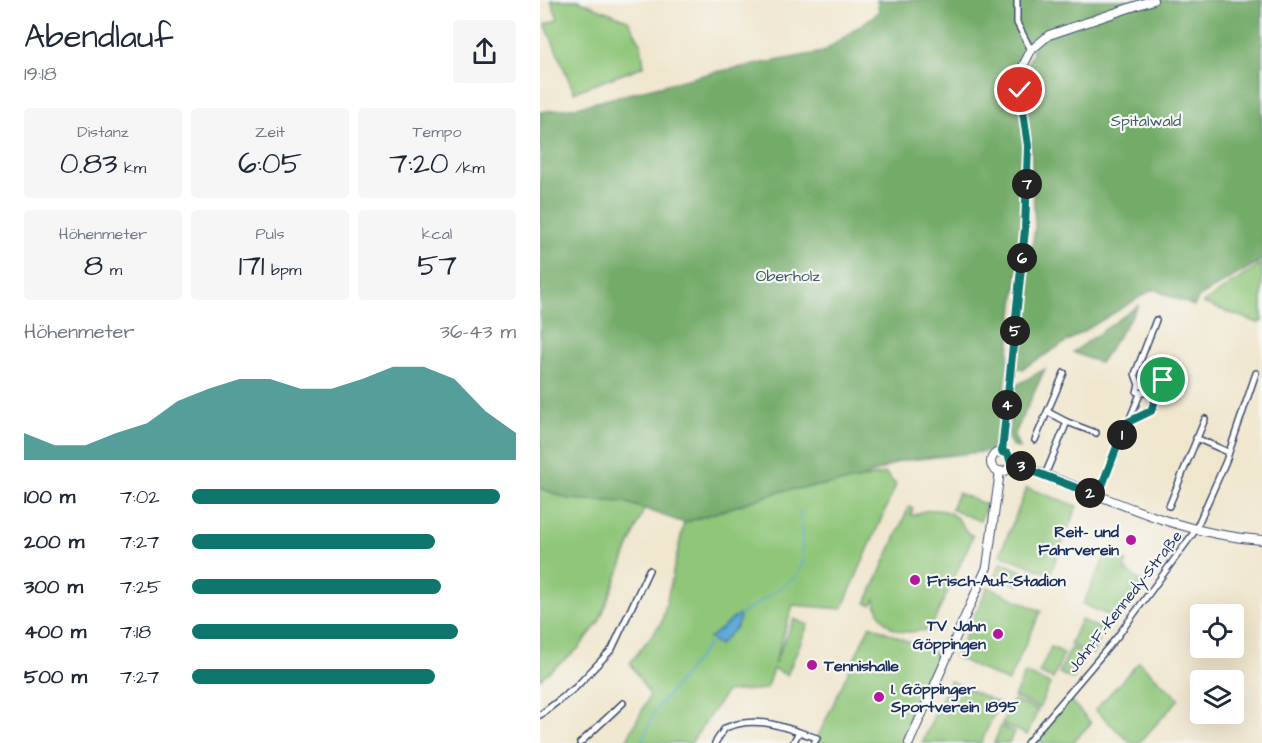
<!DOCTYPE html>
<html lang="de">
<meta charset="utf-8">
<style>
:root{--surface:#fff;--page:#f6f6f7;--text:#1f2937;--muted:#747a83;--accent:#0f766e}
body{margin:0;font-family:"Architects Daughter",sans-serif;background:var(--page);color:var(--text);height:100vh;display:flex;flex-direction:column;font-size:22px;white-space:nowrap}
*{box-sizing:border-box;margin:0}
p{font-size:20px;color:var(--muted)}
.icon{flex:none;width:33px;height:33px;fill:none;stroke:currentColor;stroke-width:2;stroke-linecap:round;stroke-linejoin:round}
.map{position:relative;flex:1;overflow:hidden}
.sheet{display:flex;flex-direction:column;background:var(--surface);width:540px}
.sheet>*{flex:none}
.fabs{position:absolute;left:650px;top:604px;display:grid;gap:12px}
.fabs a{display:grid;place-items:center;width:54px;height:54px;border-radius:6px;background:var(--surface);box-shadow:0 6px 24px #0002;font-size:30px}
.pin{position:absolute;display:grid;place-items:center;width:51px;height:51px;color:#fff;margin:-26px;border:3px solid #fff;border-radius:50%;box-shadow:0 2px 6px #0007}
.km{position:absolute;width:30px;height:30px;margin:-15px;border-radius:50%;background:#222;color:#fff;font-size:16px;line-height:30px;text-align:center}
.round{display:grid;place-items:center;flex:none;width:63px;height:63px;border-radius:6px;background:var(--page)}
.summary{display:flex;align-items:center;justify-content:space-between;height:102px;padding:0 24px}
h1{font-size:33px;font-weight:600;line-height:45px}
.stats{display:grid;grid-template-columns:repeat(3,1fr);gap:9px;height:102px;padding:6px 24px}
.stats div{display:grid;align-content:center;border-radius:6px;background:var(--page);text-align:center}
.stats b{font-size:30px;font-weight:600}
.stats small{font-size:16px;font-weight:400}
.stats p{font-size:16px}
.chart{height:168px;padding:12px 24px}
.chart p{display:flex;justify-content:space-between}
.chart svg{width:100%;height:108px;margin-top:6px;fill:var(--accent);opacity:.7}
ul{padding:0 24px;list-style:none;font-size:20px}
li{display:grid;grid-template-columns:96px 72px 1fr;align-items:center;height:45px}
li i{height:15px;border-radius:8px;background:var(--accent)}
main{display:flex;flex:1;min-height:0}
.map>svg:first-child{display:block}
.green{fill:#8fc679;stroke:#557a6c;stroke-width:1.5}
.forest{fill:#73ab69;stroke:#476d64;stroke-width:1.5}
.water{fill:#5da9d6;stroke:#3c6c9a;stroke-width:1.5}
.lines{fill:none;stroke-linecap:round;stroke-linejoin:round}
.stream{stroke:#5da9d6;stroke-width:1.5}
.street-casing{stroke:#3b4a6f;stroke-width:8}
.secondary-casing{stroke:#3b4a6f;stroke-width:10}
.street{stroke:#fff;stroke-width:5}
.secondary{stroke:#fff;stroke-width:8}
.route-casing{stroke:#fff;stroke-width:12}
.route{stroke:#0f766e;stroke-width:8}
.poi-dot{fill:#b5179e;stroke:#f6f6f2;stroke-width:2}
.labels{text-anchor:middle;stroke-width:4.5;stroke-linejoin:round;paint-order:stroke}
.park-label{font-size:16px;fill:#3e5c66;stroke:#f6f6f2}
.poi-label{font-size:16px;font-weight:bold;fill:#1b2f5e;stroke:#f6f6f2;text-anchor:start}
.street-label{font-size:16px;fill:#1b2f5e;stroke:#f6f6f2}
</style>
<main>
<section class="sheet">
<div class="summary"><div><h1>Abendlauf</h1><p>19:18</p></div><a class="round"><svg class="icon" aria-label="share" viewBox="0 0 24 24"><path d="M12 15V3M7 8l5-5 5 5M5 13v7h14v-7"/></svg></a></div>
<div class="stats">
<div><p>Distanz</p><b>0.83<small> km</small></b></div>
<div><p>Zeit</p><b>6:05</b></div>
<div><p>Tempo</p><b>7:20<small> /km</small></b></div>
</div>
<div class="stats">
<div><p>Höhenmeter</p><b>8<small> m</small></b></div>
<div><p>Puls</p><b>171<small> bpm</small></b></div>
<div><p>kcal</p><b>57</b></div>
</div>
<div class="chart"><p><span>Höhenmeter</span>36–43 m</p>
<svg viewBox="0 0 160 44" preserveAspectRatio="none"><path d="M0 44V33L10 38L20 38L30 33L40 29L50 20L60 15L70 11L80 11L90 15L100 15L110 11L120 6L130 6L140 11L150 24L160 33V44z"/></svg>
</div>
<ul>
<li><b>100 m</b>7:02<i style="width:95%"></i></li>
<li><b>200 m</b>7:27<i style="width:75%"></i></li>
<li><b>300 m</b>7:25<i style="width:77%"></i></li>
<li><b>400 m</b>7:18<i style="width:82%"></i></li>
<li><b>500 m</b>7:27<i style="width:75%"></i></li>
</ul>
</section>
<div class="map">
<svg width="722" height="743" viewBox="0 0 722 743">
<rect width="100%" height="100%" fill="#f6f6f2"/>
<filter id="ink" filterUnits="userSpaceOnUse"><feTurbulence type="fractalNoise" baseFrequency=".0167" numOctaves="2"/><feDisplacementMap in="SourceGraphic" scale="12" xChannelSelector="R" yChannelSelector="G"/><feConvolveMatrix kernelMatrix="1 2 1 2 8 2 1 2 1" color-interpolation-filters="sRGB"/></filter>
<filter id="wash" filterUnits="userSpaceOnUse"><feTurbulence type="fractalNoise" baseFrequency=".008" numOctaves="4" result="noise"/><feDisplacementMap in="SourceGraphic" scale="24" xChannelSelector="R" yChannelSelector="G"/><feGaussianBlur stdDeviation="1.35" result="paint"/><feColorMatrix in="noise" values="0 0 0 0 0 0 0 0 0 0 0 0 0 0 0 0 0 1.4 0 .05"/><feComposite in="paint" operator="in"/></filter>
<g filter="url(#wash)">
<rect width="100%" height="100%" fill="#f0e6cd"/>
<g class="green">
<polygon points="11,0 38,0 88,20 101,44 104,66 34,92 5,24 18,19"/>
<polygon points="722,263 722,321 718,323 663,303"/>
<polygon points="345,473 356,485 302,609 253,605 234,664 254,619 268,625 247,675 233,669 226,689 186,692 151,743 85,743 110,695 90,663 122,622 144,523 242,491 318,480"/>
<polygon points="0,488 29,499 85,502 104,509 59,622 38,649 0,679"/>
<polygon points="487,488 537,506 510,574 460,554"/>
<polygon points="418,493 447,505 440,521 411,509"/>
<path d="M369 507 373 508 371 515 373 516C388 507 409 507 420 522 425 529 425 532 433 536L389 632C382 629 378 631 371 632 350 633 338 618 335 599L331 605 326 603Z"/>
<polygon points="567,553 587,562 584,569 603,583 577,619 543,604"/>
<polygon points="461,562 483,572 478,585 455,575"/>
<polygon points="448,587 501,611 468,682 415,657"/>
<polygon points="541,620 563,630 553,654 530,644"/>
<polygon points="330,625 399,655 361,743 275,743"/>
<polygon points="511,647 524,653 513,679 499,673"/>
<polygon points="531,647 544,653 533,679 519,673"/>
<polygon points="599,662 639,699 599,743 591,743 555,710"/>
<polygon points="485,673 510,684 499,708 474,697"/>
<polygon points="410,681 459,703 441,743 382,743"/>
<polygon points="529,699 551,723 532,743 492,743"/>
<polygon points="473,700 498,710 487,735 462,724"/>
<polygon points="461,726 474,732 469,743 454,743"/>
</g>
<g class="forest">
<polygon points="337,0 722,0 722,260 659,297 654,306 613,289 482,369 475,367 495,227 491,145 482,90 487,64 494,52 489,48 482,61 477,90 486,153 482,233 459,443 453,445 449,451 360,461 318,480 242,491 144,523 85,502 29,499 0,488 0,112 37,107 175,72 283,52 339,12"/>
<polygon points="599,305 560,363 533,352"/>
<polygon points="505,369 474,436 480,448 473,447 468,438 475,386"/>
</g>
<polygon class="water" points="198,615 200,617 197,626 179,645 169,638"/>
<g class="lines">
<g class="stream">
<polyline points="199,616 256,577 263,563 260,511"/>
<polyline points="101,743 115,711 169,644"/>
</g>
</g>
</g>
<g filter="url(#ink)">
<g class="lines">
<defs>
<g id="street">
<polyline points="477,0 477,23 491,50"/>
<circle cx="631" cy="364" r="4"/>
<polyline points="599,385 606,387 605,393 597,392 599,385 595,374 616,320"/>
<polyline points="527,422 556,433"/>
<polyline points="586,423 611,411 628,367"/>
<polyline points="656,438 688,452"/>
<polyline points="495,440 524,373"/>
<polyline points="505,475 527,422 508,412"/>
<polyline points="558,496 600,394"/>
<polyline points="629,506 665,419"/>
<polyline points="0,715 35,688 72,649 109,570"/>
<polyline points="40,743 83,703"/>
<path d="M175 743 185 728C217 714 245 728 277 738L274 743"/>
<polyline points="253,743 259,732"/>
<polyline points="487,743 577,637 655,531 686,461 716,373"/>
</g>
<g id="secondary">
<polyline points="462,452 485,229 488,146 480,90 484,64 491,50 509,35 613,0"/>
<circle cx="461" cy="462" r="10"/>
<path d="M471 463C557 490 629 534 722 540"/>
<polyline points="369,743 447,567 460,471"/>
</g>
</defs>
<use href="#street" class="street-casing"/>
<use href="#secondary" class="secondary-casing"/>
<use href="#street" class="street"/>
<use href="#secondary" class="secondary"/>
</g>
</g>
<g class="lines" filter="url(#ink)">
<defs>
<polyline id="route" points="480,90 488,146 485,230 462,452 468,454 471,463 558,496 586,423 611,411 623,380"/>
</defs>
<use href="#route" class="route-casing"/>
<use href="#route" class="route"/>
</g>
<g class="poi-dot">
<circle cx="591" cy="540" r="6"/>
<circle cx="375" cy="580" r="6"/>
<circle cx="458" cy="634" r="6"/>
<circle cx="272" cy="665" r="6"/>
<circle cx="339" cy="697" r="6"/>
</g>
<g class="labels">
<g class="park-label">
<text x="606" y="126">Spitalwald</text>
<text x="248" y="281">Oberholz</text>
</g>
<g class="poi-label">
<text x="579" y="537" text-anchor="end">Reit- und<tspan x="579" dy="18">Fahrverein</tspan></text>
<text x="387" y="586">Frisch-Auf-Stadion</text>
<text x="446" y="631" text-anchor="end">TV Jahn<tspan x="446" dy="18">Göppingen</tspan></text>
<text x="284" y="671">Tennishalle</text>
<text x="351" y="694">1. Göppinger<tspan x="351" dy="18">Sportverein 1895</tspan></text>
</g>
<g class="street-label">
<text transform="translate(584 601) rotate(-52)" y="6">John-F.-Kennedy-Straße</text>
</g>
</g>
</svg>
<div class="fabs">
<a><svg class="icon" aria-label="locate" viewBox="0 0 24 24"><circle cx="12" cy="12" r="6"/><path d="M12 2v4M12 18v4M2 12h4M18 12h4"/></svg></a>
<a><svg class="icon" aria-label="layers" viewBox="0 0 24 24"><path d="M12 4l9 5-9 5-9-5zM3 14l9 5 9-5"/></svg></a>
</div>
<div class="pin" style="left:623px;top:380px;background:#1e9e55"><svg class="icon" aria-label="arrive" viewBox="0 0 24 24"><path d="M6 21V4h12l-3 4 3 4H6"/></svg></div>
<div class="pin" style="left:480px;top:90px;background:#d93025"><svg class="icon" aria-label="check" viewBox="0 0 24 24"><path d="M5 12l5 5 9-10"/></svg></div>
<b class="km" style="left:582px;top:435px">1</b>
<b class="km" style="left:550px;top:493px">2</b>
<b class="km" style="left:481px;top:466px">3</b>
<b class="km" style="left:467px;top:405px">4</b>
<b class="km" style="left:475px;top:331px">5</b>
<b class="km" style="left:482px;top:258px">6</b>
<b class="km" style="left:487px;top:184px">7</b>
</div>
</main>
